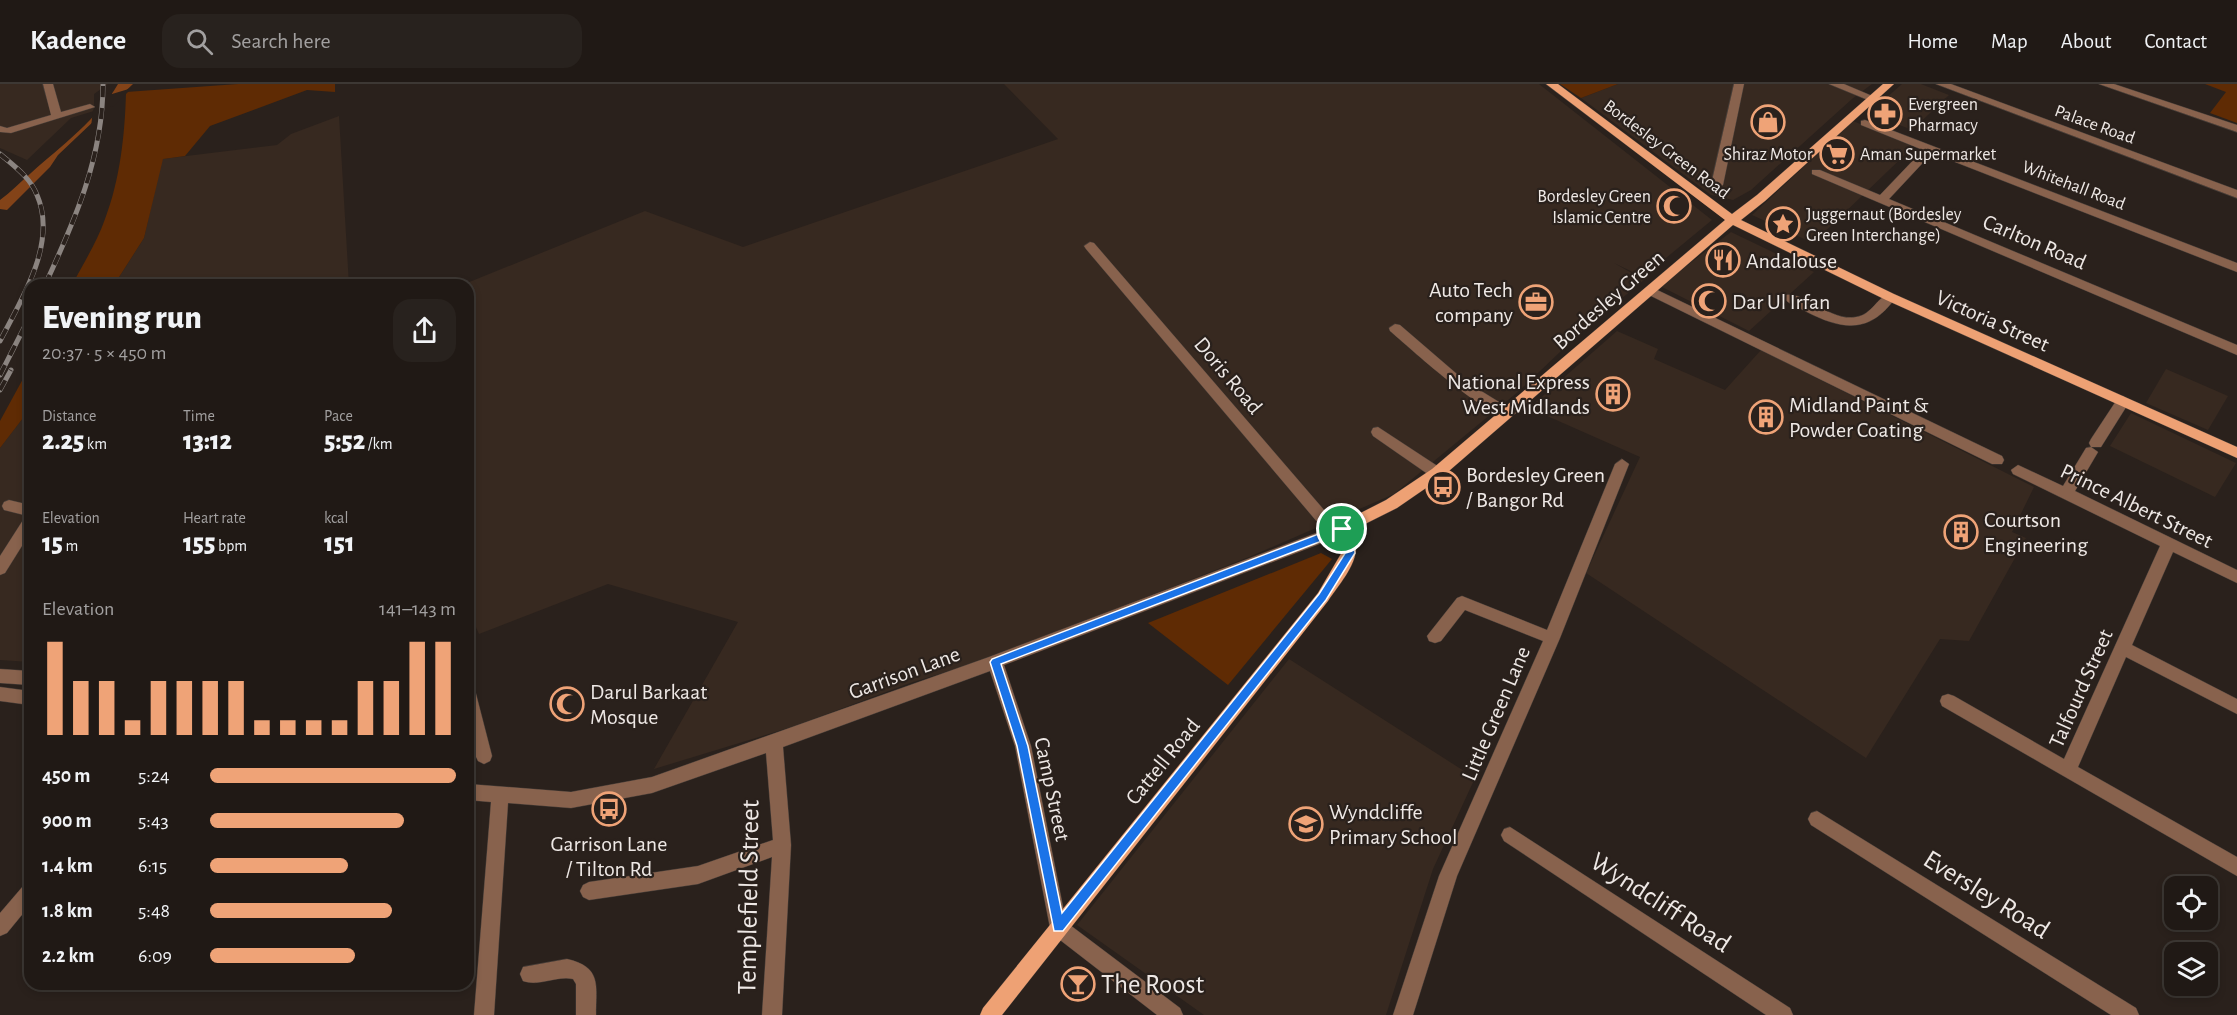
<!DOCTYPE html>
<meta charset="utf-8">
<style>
:root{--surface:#201915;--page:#28221e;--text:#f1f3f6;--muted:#a2a0a0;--line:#3d3834;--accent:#efa377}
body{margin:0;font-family:"Alegreya Sans",sans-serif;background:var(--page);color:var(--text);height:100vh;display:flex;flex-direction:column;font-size:22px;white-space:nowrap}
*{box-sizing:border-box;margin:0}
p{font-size:20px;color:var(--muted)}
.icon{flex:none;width:33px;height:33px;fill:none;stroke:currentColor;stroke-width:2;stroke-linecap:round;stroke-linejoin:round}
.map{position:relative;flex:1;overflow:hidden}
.drawer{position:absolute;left:24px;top:195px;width:450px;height:711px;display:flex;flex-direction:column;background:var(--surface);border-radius:18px;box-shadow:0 3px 9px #0003,0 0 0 2px var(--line)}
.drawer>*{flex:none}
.controls{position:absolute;left:2164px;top:792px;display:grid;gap:12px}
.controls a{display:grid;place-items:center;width:54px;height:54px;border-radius:12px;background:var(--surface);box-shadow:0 3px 9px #0003,0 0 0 2px var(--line);font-size:30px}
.pin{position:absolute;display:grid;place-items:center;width:51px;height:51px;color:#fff;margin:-26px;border:3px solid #fff;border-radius:50%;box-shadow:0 2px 6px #0007}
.round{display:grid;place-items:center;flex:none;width:63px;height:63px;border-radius:18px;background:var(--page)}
.overview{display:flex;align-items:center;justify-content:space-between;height:102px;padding:0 18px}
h1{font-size:33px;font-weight:800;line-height:45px}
.metrics{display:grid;grid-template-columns:repeat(3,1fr);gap:9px;height:102px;padding:6px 18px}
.metrics div{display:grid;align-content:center}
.metrics b{font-size:26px;font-weight:800}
.metrics small{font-size:16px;font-weight:400}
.metrics p{font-size:16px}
.chart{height:168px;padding:12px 18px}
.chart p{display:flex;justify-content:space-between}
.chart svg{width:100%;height:108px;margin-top:6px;stroke:var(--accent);stroke-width:6}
ul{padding:0 18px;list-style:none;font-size:20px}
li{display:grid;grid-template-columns:96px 72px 1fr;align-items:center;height:45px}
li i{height:15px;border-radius:8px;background:var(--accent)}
header{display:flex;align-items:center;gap:36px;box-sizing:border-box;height:84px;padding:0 30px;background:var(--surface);border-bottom:2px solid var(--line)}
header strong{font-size:28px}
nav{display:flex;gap:33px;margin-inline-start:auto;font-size:21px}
.search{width:420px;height:54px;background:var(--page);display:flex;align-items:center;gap:15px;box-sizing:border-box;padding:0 21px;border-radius:18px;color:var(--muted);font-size:22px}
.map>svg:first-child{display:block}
.built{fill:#372920}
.green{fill:#5f2b04}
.water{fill:#834318}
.pier{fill:#2a211c}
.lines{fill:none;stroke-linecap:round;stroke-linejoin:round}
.minor-casing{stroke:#453d38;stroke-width:1}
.major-casing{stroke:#453d38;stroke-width:1}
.minor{fill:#88624d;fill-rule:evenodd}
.major{fill:#eea174;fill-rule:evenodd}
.rail-casing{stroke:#8b8480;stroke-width:5}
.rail{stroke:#2a211c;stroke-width:4;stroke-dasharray:11;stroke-linecap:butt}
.route{fill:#1a73e8;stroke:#fff;stroke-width:1.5;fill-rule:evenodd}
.labels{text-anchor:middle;stroke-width:4.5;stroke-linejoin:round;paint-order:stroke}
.far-poi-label{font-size:18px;fill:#eee8e5;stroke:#2a211c;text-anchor:start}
.far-street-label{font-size:18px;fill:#eee8e5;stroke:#2a211c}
.street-label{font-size:22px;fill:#eee8e5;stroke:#2a211c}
.poi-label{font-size:22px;fill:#eee8e5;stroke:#2a211c;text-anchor:start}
.near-street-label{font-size:27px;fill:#eee8e5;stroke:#2a211c}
.near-poi-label{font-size:27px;fill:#eee8e5;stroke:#2a211c;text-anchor:start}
</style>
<header>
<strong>Kadence</strong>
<div class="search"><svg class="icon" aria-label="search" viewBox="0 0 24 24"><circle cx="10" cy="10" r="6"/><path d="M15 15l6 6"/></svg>Search here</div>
<nav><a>Home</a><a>Map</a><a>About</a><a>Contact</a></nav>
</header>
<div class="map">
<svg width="2237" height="931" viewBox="0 0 2237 931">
<rect width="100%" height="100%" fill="#2a211c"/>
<g class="built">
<polygon points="0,0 108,0 94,10 94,27 71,34 27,76 0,64"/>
<polygon points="1004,0 1539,0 1712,136 1643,193 1614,179 1644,196 1580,249 1519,307 1394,410 1249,473 979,578 910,599 795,642 654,685 738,538 608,500 479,550 468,525 468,201 462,201 645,127 743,163 1058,55"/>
<polygon points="1618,0 1872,0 1852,15 1751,106 1733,116 1711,111 1581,14"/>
<polygon points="1902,0 1921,0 1949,11 1912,46 1869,29"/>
<polygon points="339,32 349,201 114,201 144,154 162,75 277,61 291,50"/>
<polygon points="1853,37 1914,62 1813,159 1752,131"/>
<polygon points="1731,148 1814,188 1749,247 1660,202"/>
<polygon points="1617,247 1658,265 1654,275 1725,306 1761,266 2034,403 2012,448 2026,454 1969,557 1940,555 1866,674 1586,489 1640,373 1529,324"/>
<polygon points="2166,285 2228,312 2208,346 2146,319"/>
<polygon points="30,325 30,578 0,576 0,364"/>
<polygon points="2131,329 2236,379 2215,413 2110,362"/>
<polygon points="1289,575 1475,694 1433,785 1386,931 1204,931 1077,841"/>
</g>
<g class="green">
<path d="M238 0H335V8L307 6 210 42 185 72 163 75 144 154 114 201H72C83 180 97 158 105 135 120 96 125 50 126 8Z"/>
<polygon points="1560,0 1618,0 1581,14"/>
<polygon points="2205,0 2237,0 2237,39 2210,29 2226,8"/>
<polygon points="30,282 30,325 0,364 0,337"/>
<polygon points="1321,469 1332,475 1228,601 1148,539"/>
</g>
<path class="water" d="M118 0H133L58 71 50 83 7 126 0 125V116C11 108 20 98 31 89 60 63 99 34 118 0Z"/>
<polygon class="pier" points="132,4 114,22 109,23 109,27 91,43 93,26 111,6 112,10"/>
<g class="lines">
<defs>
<g id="minor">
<polygon points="43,0 53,0 61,28 90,20 95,23 11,49 0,48 0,42 7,44 51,31"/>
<polygon points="1734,0 1744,0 1723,101 1717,104 1711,101"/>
<polygon points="1829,0 1844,0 1877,14 1876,16 1868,16"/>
<polygon points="1936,0 1951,0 2237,106 2237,114"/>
<polygon points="2099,0 2114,0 2237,41 2237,48"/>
<polygon points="1865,36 2237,179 2237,188 1932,69 1889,115 2237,261 2237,271 1812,90 1812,86 1820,86 1880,111 1923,66 1861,41 1861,37"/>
<polygon points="1090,158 1094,159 1337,441 1347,441 1349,445 1347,449 1340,452 1004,581 1031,662 1066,838 1180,924 1183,931 1157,931 1051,849 1015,662 990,587 783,663 791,761 782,931 762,931 772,773 698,800 589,816 583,813 580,807 583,801 589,798 698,782 773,756 766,669 652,709 571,724 508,719 494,931 474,931 491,718 468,716 468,700 571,708 652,693 989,573 1324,446 1086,165 1084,162"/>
<polygon points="1651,203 2002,372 2004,376 2002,380 1992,380 1647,210 1645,207 1647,204"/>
<path d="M1890 209 1896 213C1871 249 1844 247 1807 228 1800 224 1789 221 1784 214L1786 211C1803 207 1831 238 1856 233 1872 231 1877 213 1890 209Z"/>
<path d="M1395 240 1400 241 1465 297 1512 326 1514 329 1512 332C1491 339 1409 263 1390 247L1389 244Z"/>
<polygon points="2123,312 2130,317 2128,320 2101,363 2091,363 2089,359 2091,355 2118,314"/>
<polygon points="1378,343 1442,385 1444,389 1442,393 1432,393 1373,352 1371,348 1373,344"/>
<polygon points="2091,363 2098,368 2075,407 2237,486 2237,499 2173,468 2132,561 2237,615 2237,630 2126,573 2078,683 2237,773 2237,792 1942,622 1940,617 1942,612 1948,610 1954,612 2064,675 2160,462 2013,390 2011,386 2018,381 2063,402 2086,364"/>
<polygon points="1622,375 1629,380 1560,554 1457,792 1413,931 1393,931 1439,792 1543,557 1465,526 1441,557 1435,559 1429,557 1427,552 1457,514 1462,512 1547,546 1615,380"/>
<polygon points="9,416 30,421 30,449 5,489 0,491 0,472 25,433 28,432 4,426 2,422 4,418"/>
<polygon points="0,585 30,587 30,601 0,599"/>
<polygon points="0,603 30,607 30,621 0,617"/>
<path d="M468 603 474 605 476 610 492 672 490 677 484 680 478 677C467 654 468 628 468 603Z"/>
<polygon points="1817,727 2136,924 2139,931 2111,931 1811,741 1808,735 1811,729"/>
<polygon points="1510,743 1790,924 1793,931 1766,931 1504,757 1501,751 1504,745"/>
<polygon points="30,798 30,821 7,849 0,852 0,829 24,801"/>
<path d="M567 875C602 883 596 901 596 931H576V900L573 895C557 891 539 903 523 897L520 890 523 883Z"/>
</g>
<path id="major" d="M1546 0H1558L1732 130 1757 111 1883 0H1894L1765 117 1741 136 1894 210 2237 363V374L1886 216 1733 141 1442 393 1397 424 1351 447C1367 471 1341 497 1328 517L1002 931H980L983 924 1318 509 1342 468V457L1335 445 1337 441 1386 416 1432 385 1725 136Z"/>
</defs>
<use href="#minor" class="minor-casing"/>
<use href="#major" class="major-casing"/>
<use href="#minor" class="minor"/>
<use href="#major" class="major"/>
<defs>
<g id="rail">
<path d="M0 70C14 82 30 93 37 111 58 159 21 216 0 257"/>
<path d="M45 201C75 136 103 73 103 0"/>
<polyline points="0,291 30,232"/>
<polyline points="0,306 11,286"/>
</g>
</defs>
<use href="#rail" class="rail-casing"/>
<use href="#rail" class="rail"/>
</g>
<path class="route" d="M1342 441 1346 443 1353 456 1355 469 1326 516 1063 847H1054L1017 662 990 578 992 575ZM1340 450 1346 468 1319 510 1062 829 1028 662 1001 580Z"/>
<defs>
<symbol id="pharmacy-ring" viewBox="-11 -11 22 22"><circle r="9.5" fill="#2a211c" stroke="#efa377" stroke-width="1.5"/><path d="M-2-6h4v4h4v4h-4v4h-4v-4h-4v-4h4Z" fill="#efa377"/></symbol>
<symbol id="shop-ring" viewBox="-11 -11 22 22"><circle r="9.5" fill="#2a211c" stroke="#efa377" stroke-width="1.5"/><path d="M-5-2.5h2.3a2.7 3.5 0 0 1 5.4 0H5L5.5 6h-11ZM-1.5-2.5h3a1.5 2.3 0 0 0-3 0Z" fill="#efa377"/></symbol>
<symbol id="supermarket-ring" viewBox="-11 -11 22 22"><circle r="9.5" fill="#2a211c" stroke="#efa377" stroke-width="1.5"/><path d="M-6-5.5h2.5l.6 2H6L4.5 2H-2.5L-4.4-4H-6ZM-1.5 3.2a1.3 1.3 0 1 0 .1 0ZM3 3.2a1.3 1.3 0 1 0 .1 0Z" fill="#efa377"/></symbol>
<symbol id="mosque-ring" viewBox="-11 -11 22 22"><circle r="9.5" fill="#2a211c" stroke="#efa377" stroke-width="1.5"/><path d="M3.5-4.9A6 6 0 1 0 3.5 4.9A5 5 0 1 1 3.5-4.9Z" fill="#efa377"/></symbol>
<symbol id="sight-ring" viewBox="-11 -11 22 22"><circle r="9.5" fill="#2a211c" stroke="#efa377" stroke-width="1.5"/><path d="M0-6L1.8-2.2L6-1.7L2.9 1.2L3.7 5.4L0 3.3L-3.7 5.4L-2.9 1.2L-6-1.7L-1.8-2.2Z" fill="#efa377"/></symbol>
<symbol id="restaurant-ring" viewBox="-11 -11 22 22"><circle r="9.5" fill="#2a211c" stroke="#efa377" stroke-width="1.5"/><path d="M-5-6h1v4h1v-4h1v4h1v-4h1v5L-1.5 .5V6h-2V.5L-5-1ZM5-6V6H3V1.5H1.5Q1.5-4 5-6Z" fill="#efa377"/></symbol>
<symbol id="office-ring" viewBox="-11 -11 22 22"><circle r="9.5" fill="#2a211c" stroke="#efa377" stroke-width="1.5"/><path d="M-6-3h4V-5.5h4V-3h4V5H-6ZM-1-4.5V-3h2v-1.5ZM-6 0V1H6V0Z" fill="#efa377"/></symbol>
<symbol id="building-ring" viewBox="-11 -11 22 22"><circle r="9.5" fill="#2a211c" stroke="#efa377" stroke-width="1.5"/><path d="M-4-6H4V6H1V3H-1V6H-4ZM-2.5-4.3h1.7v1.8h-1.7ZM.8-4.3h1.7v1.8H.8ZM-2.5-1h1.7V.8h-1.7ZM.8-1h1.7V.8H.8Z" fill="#efa377"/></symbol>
<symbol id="bus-ring" viewBox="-11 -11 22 22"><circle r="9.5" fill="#2a211c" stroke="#efa377" stroke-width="1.5"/><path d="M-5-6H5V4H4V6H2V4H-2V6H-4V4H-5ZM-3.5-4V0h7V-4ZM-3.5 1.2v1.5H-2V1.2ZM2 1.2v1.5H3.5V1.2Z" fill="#efa377"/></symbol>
<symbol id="school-ring" viewBox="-11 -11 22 22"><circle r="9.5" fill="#2a211c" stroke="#efa377" stroke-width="1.5"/><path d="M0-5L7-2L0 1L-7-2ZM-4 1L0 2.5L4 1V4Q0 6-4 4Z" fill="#efa377"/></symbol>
<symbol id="bar-ring" viewBox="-11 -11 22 22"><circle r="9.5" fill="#2a211c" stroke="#efa377" stroke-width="1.5"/><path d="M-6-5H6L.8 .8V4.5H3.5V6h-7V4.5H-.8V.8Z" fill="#efa377"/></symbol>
</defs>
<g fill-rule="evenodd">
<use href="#pharmacy-ring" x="1866" y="11" width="38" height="38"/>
<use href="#shop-ring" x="1749" y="19" width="38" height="38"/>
<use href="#supermarket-ring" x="1818" y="51" width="38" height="38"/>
<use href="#mosque-ring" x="1655" y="103" width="38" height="38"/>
<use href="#sight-ring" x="1764" y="121" width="38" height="38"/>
<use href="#restaurant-ring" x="1704" y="157" width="38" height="38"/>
<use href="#mosque-ring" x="1690" y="198" width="38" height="38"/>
<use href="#office-ring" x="1517" y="199" width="38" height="38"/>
<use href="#building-ring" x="1594" y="291" width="38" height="38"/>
<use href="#building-ring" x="1747" y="314" width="38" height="38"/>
<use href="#bus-ring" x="1424" y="384" width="38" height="38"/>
<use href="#building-ring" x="1942" y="429" width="38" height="38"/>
<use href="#mosque-ring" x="548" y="601" width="38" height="38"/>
<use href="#bus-ring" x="590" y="706" width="38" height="38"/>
<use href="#school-ring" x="1287" y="721" width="38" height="38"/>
<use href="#bar-ring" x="1059" y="881" width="38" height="38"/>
</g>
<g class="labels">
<g class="far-poi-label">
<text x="1908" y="26">Evergreen<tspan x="1908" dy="21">Pharmacy</tspan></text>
<text x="1768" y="76" text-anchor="middle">Shiraz Motor</text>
<text x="1860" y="76">Aman Supermarket</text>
<text x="1651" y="118" text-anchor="end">Bordesley Green<tspan x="1651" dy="21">Islamic Centre</tspan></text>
<text x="1806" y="136">Juggernaut (Bordesley<tspan x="1806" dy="21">Green Interchange)</tspan></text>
</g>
<g class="far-street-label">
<text transform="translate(2095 40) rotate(20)" y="6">Palace Road</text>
<text transform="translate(1667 65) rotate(37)" y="6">Bordesley Green Road</text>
<text transform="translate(2074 101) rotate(21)" y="6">Whitehall Road</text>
</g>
<g class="street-label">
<text transform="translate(2035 157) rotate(23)" y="8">Carlton Road</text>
<text transform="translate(1608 215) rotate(-41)" y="8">Bordesley Green</text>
<text transform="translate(1993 236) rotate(24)" y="8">Victoria Street</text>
<text transform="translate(1229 291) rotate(50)" y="8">Doris Road</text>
<text transform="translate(2137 421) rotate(26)" y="8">Prince Albert Street</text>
<text transform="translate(904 588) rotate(-20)" y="8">Garrison Lane</text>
<text transform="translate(2080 604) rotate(-66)" y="8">Talfourd Street</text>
<text transform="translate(1495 629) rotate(-67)" y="8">Little Green Lane</text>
<text transform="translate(1162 677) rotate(-51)" y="8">Cattell Road</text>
<text transform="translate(1053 705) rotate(78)" y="8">Camp Street</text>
</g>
<g class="poi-label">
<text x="1746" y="184">Andalouse</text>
<text x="1513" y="213" text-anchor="end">Auto Tech<tspan x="1513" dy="25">company</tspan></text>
<text x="1732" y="225">Dar Ul Irfan</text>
<text x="1590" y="305" text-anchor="end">National Express<tspan x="1590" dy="25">West Midlands</tspan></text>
<text x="1789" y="328">Midland Paint &amp;<tspan x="1789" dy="25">Powder Coating</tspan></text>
<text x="1466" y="398">Bordesley Green<tspan x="1466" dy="25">/ Bangor Rd</tspan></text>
<text x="1984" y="443">Courtson<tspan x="1984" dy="25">Engineering</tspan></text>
<text x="590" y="615">Darul Barkaat<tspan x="590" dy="25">Mosque</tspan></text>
<text x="1329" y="735">Wyndcliffe<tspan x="1329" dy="25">Primary School</tspan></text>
<text x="609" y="767" text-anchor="middle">Garrison Lane<tspan x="609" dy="25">/ Tilton Rd</tspan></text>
</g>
<g class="near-street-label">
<text transform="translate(1987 810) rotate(32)" y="9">Eversley Road</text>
<text transform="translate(748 813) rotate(-89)" y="9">Templefield Street</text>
<text transform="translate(1661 818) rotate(33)" y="9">Wyndcliff Road</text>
</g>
<g class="near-poi-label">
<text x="1101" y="909">The Roost</text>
</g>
</g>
</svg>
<div class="controls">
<a><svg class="icon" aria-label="locate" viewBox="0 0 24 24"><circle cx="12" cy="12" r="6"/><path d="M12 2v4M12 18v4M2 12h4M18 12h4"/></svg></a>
<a><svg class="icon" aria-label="layers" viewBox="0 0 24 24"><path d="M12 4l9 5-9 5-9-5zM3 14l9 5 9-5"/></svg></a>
</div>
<div class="pin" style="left:1342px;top:445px;background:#1e9e55"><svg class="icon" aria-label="arrive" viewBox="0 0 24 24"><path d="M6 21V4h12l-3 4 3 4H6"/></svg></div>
<section class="drawer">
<div class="overview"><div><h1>Evening run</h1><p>20:37 · 5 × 450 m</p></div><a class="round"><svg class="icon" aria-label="share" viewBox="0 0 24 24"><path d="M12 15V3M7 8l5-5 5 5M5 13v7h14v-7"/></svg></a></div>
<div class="metrics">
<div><p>Distance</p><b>2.25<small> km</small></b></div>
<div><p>Time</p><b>13:12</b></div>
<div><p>Pace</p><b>5:52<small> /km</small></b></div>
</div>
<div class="metrics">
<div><p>Elevation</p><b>15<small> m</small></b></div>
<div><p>Heart rate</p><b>155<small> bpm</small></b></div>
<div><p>kcal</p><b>151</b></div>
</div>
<div class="chart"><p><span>Elevation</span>141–143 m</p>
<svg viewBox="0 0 160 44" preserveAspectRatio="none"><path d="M5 44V6M15 44V22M25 44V22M35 44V38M45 44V22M55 44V22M65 44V22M75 44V22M85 44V38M95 44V38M105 44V38M115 44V38M125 44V22M135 44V22M145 44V6M155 44V6"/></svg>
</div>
<ul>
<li><b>450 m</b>5:24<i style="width:100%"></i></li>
<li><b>900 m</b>5:43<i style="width:79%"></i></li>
<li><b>1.4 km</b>6:15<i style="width:56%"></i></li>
<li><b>1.8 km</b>5:48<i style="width:74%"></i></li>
<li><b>2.2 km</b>6:09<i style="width:59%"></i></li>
</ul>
</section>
</div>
